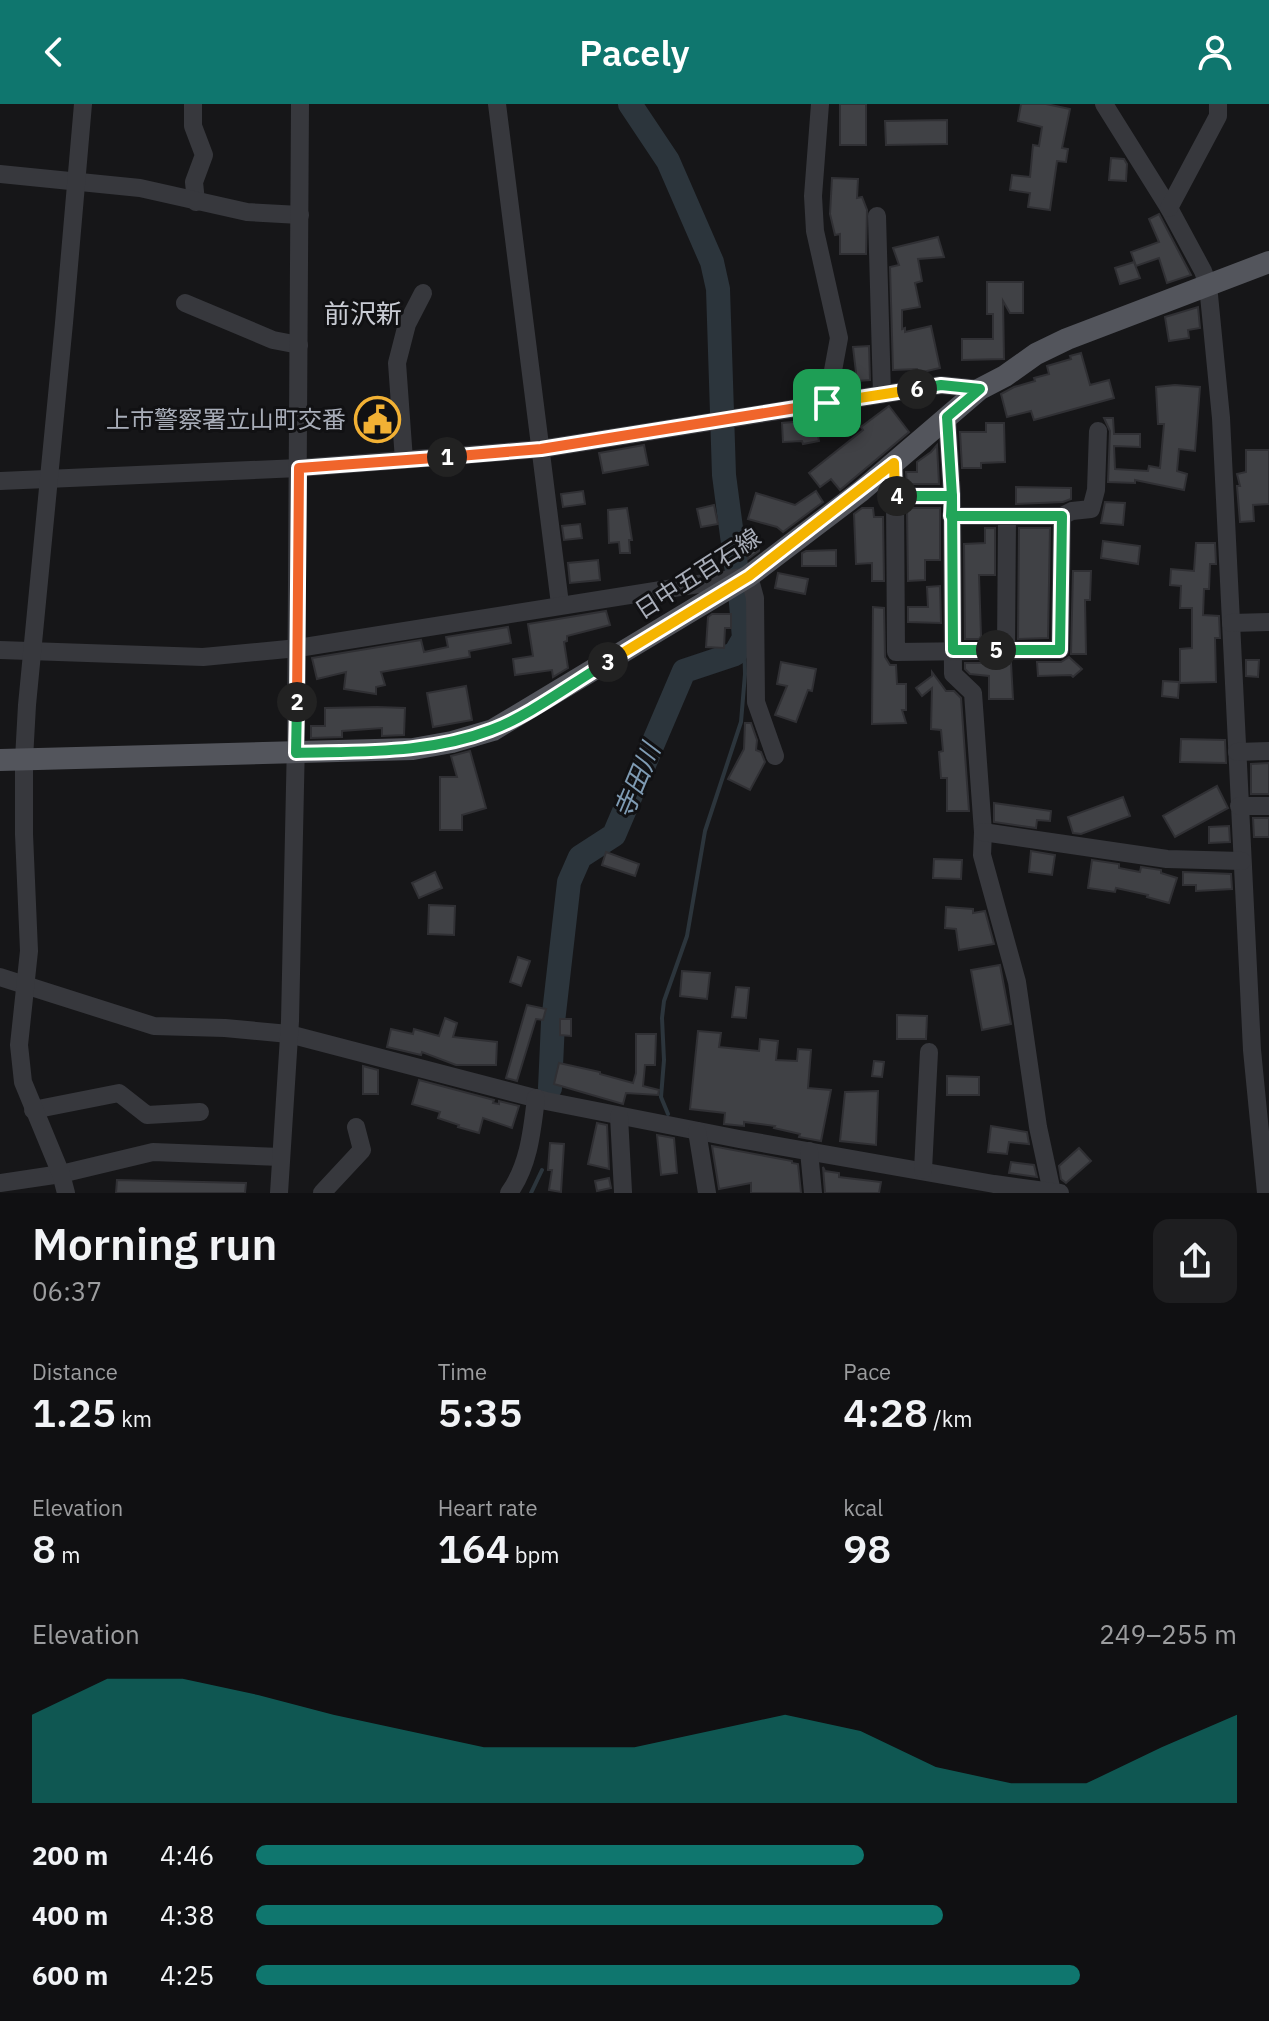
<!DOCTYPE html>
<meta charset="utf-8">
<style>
:root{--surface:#101012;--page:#1e1e20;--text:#f1f3f6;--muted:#9c9d9f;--accent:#0f766e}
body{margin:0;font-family:"IBM Plex Sans","Noto Sans JP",sans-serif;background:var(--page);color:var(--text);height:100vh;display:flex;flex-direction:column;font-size:30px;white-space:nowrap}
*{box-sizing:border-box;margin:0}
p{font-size:26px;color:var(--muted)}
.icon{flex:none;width:44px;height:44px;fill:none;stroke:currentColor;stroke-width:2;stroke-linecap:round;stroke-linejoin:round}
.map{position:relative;height:1089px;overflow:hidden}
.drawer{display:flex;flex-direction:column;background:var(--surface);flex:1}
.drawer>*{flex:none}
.pin{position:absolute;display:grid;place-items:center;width:68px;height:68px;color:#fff;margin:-34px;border-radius:16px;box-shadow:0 4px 12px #0006}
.km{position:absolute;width:40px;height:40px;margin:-20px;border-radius:50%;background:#222;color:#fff;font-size:22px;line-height:40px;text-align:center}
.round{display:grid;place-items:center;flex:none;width:84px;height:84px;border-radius:16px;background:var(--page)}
.overview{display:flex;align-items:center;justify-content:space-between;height:136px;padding:0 32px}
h1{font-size:44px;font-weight:600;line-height:60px}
.figures{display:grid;grid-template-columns:repeat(3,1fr);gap:12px;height:136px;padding:8px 32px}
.figures div{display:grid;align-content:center}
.figures b{font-size:40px;font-weight:600}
.figures small{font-size:22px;font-weight:400}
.figures p{font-size:22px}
.chart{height:224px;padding:16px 32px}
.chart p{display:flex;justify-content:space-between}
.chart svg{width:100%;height:144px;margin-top:8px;fill:var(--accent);opacity:.7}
ul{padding:0 32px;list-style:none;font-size:26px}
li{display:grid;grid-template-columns:128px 96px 1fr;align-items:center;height:60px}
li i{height:20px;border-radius:10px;background:var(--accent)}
header{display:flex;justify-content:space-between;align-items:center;height:104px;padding:0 32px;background:var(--accent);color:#fff;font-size:36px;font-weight:600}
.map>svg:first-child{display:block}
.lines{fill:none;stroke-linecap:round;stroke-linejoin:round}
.stream{stroke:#2c353c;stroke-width:4}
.river{stroke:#2c353c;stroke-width:24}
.building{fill:#404145;stroke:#303034;stroke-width:2}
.minor{stroke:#37383d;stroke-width:18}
.major{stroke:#53555c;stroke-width:22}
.split-1-casing{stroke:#fff;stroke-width:16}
.split-2-casing{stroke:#fff;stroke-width:16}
.split-3-casing{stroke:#fff;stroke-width:16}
.split-4-casing{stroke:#fff;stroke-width:16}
.split-5-casing{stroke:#fff;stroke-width:16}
.split-6-casing{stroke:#fff;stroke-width:16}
.split-7-casing{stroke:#fff;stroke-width:16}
.split-1{stroke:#f0652b;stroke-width:10}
.split-2{stroke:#f0652b;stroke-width:10}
.split-3{stroke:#22a559;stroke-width:10}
.split-4{stroke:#f5b400;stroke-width:10}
.split-5{stroke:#22a559;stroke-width:10}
.split-6{stroke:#22a559;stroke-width:10}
.split-7{stroke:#f5b400;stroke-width:10}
.labels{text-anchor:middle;stroke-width:6;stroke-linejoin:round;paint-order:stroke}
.poi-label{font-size:24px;fill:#a8adb8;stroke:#111113;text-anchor:end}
.street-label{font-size:24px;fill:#a8adb8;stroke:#111113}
.neighbourhood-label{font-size:26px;fill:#c9ccd4;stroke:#111113}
.water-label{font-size:26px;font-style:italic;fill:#7f9bb3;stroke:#111113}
</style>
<header><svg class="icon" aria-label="back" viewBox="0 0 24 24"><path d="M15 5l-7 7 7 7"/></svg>Pacely<svg class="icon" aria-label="person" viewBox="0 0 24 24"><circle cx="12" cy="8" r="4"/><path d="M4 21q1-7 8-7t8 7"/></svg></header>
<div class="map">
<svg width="1269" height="1089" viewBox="0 0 1269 1089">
<rect width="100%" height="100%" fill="#161618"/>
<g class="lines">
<g class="stream">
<polyline points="668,1010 661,993 664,956 662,914 664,897 687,832 705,727 741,618 745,570 744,534"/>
<polyline points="531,1089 542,1066"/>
</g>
<g class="river">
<polyline points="630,0 668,57 712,158 718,185 724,371 736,462"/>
<polyline points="550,984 553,918 569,778 580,753 614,731 684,567 735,550 744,534 740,488"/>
</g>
</g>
<g class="building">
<rect x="840" y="0" width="26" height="41"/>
<polygon points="1021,0 1046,0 1070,5 1062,44 1068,45 1066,58 1057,57 1050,106 1028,103 1030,89 1010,86 1012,71 1030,73 1033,41 1039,42 1042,23 1018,17"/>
<polygon points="947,16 947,40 886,41 885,17"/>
<polygon points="1111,54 1124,55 1127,60 1126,77 1109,76"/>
<polygon points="832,74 858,75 857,94 862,93 867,106 866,150 840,150 840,130 835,131 830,110"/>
<polygon points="1159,110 1191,171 1167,179 1159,154 1136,162 1131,148 1159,138 1149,115"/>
<polygon points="938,133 944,153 918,155 922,177 915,179 920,203 902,206 902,225 905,224 905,228 931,222 940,264 918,269 917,265 893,266 890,163 899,161 893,144"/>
<polygon points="1134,158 1140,174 1120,180 1115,164"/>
<polygon points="987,178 1023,178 1023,209 1010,209 1003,197 1004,255 962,256 962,235 993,235 993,210 987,210"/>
<polygon points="1198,203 1200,224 1188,226 1189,234 1169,237 1165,213"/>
<polygon points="869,242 870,276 857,277 853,243"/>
<polygon points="1081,249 1090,281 1109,276 1114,294 1034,316 1031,307 1007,313 1001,290 1014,283 1035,277 1034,274 1049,270 1047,262 1071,255 1070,252"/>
<polygon points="1175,281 1200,283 1195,347 1179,345 1177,367 1187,370 1184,386 1135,376 1135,379 1108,378 1110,327 1104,314 1113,314 1114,330 1140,330 1140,343 1114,342 1115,365 1148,367 1149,362 1160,364 1164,320 1158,320 1156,283"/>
<polygon points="889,302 909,328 840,386 831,375 820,383 809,369 863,326 861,323"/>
<polygon points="815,316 819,337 803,340 802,337 783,338 782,319"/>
<polygon points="986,319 1004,319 1005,358 981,359 981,364 962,364 960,328 986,328"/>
<polygon points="644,341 648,361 603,369 599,349"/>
<polygon points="937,341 939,380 907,380 906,368 917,368 917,358 931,348"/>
<polygon points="1246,346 1269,346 1269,400 1253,401 1254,417 1240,418 1237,382 1240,382 1237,370 1246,368"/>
<polygon points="1016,383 1071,384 1071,395 1063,398 1016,400"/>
<polygon points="583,387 585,400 563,403 561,390"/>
<polygon points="816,387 823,398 783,428 777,423 748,415 756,389 795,401"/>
<polygon points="1105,398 1125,399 1123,421 1101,419"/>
<polygon points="714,401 718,420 701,423 697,405"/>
<polygon points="627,404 632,436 629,436 630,449 620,449 619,438 609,439 608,406"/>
<polygon points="862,404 873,404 874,413 883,413 884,477 872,477 872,459 856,460 854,410"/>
<polygon points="907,404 940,404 940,456 925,456 925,476 908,477"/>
<polygon points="580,420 582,434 564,436 562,422"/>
<polygon points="985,424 995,424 995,471 979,471 981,532 979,535 965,535 964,440 985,439"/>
<polygon points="1019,424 1050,424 1048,534 1018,535"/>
<polygon points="1103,437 1140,442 1138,460 1101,454"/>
<polygon points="1196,439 1215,439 1216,460 1210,460 1209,485 1204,485 1203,511 1219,512 1220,534 1215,534 1216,578 1180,579 1180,545 1192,544 1192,504 1180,504 1181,482 1170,481 1171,465 1194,467"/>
<polygon points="747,441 759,441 759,447 748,455"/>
<polygon points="836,446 836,462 802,462 802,449 806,447"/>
<polygon points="598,456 600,476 570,479 568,459"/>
<polygon points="1073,467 1091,467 1090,496 1085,496 1086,550 1071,550"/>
<polygon points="778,469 808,475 805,490 775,484"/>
<polygon points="940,482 941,519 908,518 908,503 928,503 927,483"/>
<polygon points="873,503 884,504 885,553 890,561 896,561 897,580 906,580 906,606 902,606 906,619 872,620"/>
<polygon points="606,507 610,521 567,532 567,537 564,538 568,564 553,573 552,566 515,571 513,555 533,552 528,520"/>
<polygon points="712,510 731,510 731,524 725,524 724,544 706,543 708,513"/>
<polygon points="508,523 511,539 469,547 470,553 381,568 385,581 376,583 376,590 344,585 346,568 317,575 312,554 421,536 424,548 448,543 446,533"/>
<polygon points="1069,553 1082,565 1073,573 1071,571 1038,572 1037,558 1061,558"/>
<polygon points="1246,556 1259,556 1258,573 1246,572"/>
<polygon points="781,558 816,565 812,587 808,586 796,618 775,611 787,582 777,580"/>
<polygon points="965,559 1011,559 1013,595 989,595 989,572 970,570 965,565"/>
<polygon points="932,568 946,587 954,587 961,594 969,707 947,707 947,674 941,674 939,648 943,647 941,626 931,625 932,584 922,592 916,584 932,572"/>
<polygon points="1163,577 1179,578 1178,594 1162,592"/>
<polygon points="466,582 472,616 433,623 427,589"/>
<polygon points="377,603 405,604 404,631 382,632 382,624 342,627 342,633 311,634 311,622 325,622 325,604"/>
<polygon points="745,619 751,619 757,636 756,646 761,648 765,658 750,686 728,675 744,645"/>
<polygon points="1181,635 1225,636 1226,659 1180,658"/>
<polygon points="470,647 486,704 462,711 462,726 440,726 440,673 457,673 451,652"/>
<polygon points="1269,659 1269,690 1251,690 1251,660"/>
<polygon points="1217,682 1228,704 1175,733 1163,712"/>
<polygon points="1123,693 1130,712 1081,730 1073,729 1068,713"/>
<polygon points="994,699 1051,707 1050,717 1037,716 1036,724 994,718"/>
<polygon points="1253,714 1269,714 1269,733 1254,733"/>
<polygon points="1229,722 1230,738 1209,739 1209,723"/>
<polygon points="1031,747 1055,751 1052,771 1029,768"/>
<polygon points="606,748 639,760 635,772 602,761"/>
<polygon points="934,755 962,756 961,775 933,774"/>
<polygon points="1092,756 1119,760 1119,764 1140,768 1141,763 1161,766 1161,769 1177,774 1169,799 1147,793 1148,791 1116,784 1115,788 1088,784"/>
<polygon points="435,768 442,784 419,794 412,779"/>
<polygon points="1183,768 1231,770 1232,785 1196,787 1196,781 1183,781"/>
<polygon points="429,801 455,802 454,831 428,830"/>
<polygon points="946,803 973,805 973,809 985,807 994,840 959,846 956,825 945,824"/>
<polygon points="518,853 530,857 521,882 510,878"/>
<polygon points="1000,861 1011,920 982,926 971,866"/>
<polygon points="682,867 710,869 707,895 680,892"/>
<polygon points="736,883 749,884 746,914 732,913"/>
<polygon points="527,901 546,905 543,916 536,915 517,977 506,974"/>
<polygon points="897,911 927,912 926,935 897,935"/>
<polygon points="445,914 457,919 453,933 497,938 496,961 456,961 422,948 421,951 387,943 391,925 413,930 414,925 439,932"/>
<polygon points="560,915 571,915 571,932 560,931"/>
<polygon points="698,927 721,929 719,943 759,947 760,935 778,937 776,956 797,957 798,945 811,946 808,984 831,986 821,1037 799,1033 800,1030 774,1024 775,1022 744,1018 744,1022 724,1020 725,1009 690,1005"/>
<polygon points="636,930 656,930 655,961 645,961 643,982 659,986 658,991 626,989 623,1000 554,980 559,959 600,968 600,970 633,979 636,969"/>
<polygon points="874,957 884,958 882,973 872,972"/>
<polygon points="363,962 378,966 378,990 363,990"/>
<polygon points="947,972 979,973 979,991 947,991"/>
<polygon points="419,976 494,996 493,999 499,1000 499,997 519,1002 512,1024 483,1014 479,1029 458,1023 459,1021 438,1014 440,1008 412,1000"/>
<polygon points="878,987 876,1041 840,1037 845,988"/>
<polygon points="597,1019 607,1021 609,1065 588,1060"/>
<polygon points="991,1022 1027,1028 1029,1040 1009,1038 1007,1050 988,1048"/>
<polygon points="657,1031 674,1034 677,1069 661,1071"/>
<polygon points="550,1039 564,1040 561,1088 549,1086 552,1066 548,1066"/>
<polygon points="712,1042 792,1057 792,1059 798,1060 801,1089 751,1089 751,1079 719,1085"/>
<polygon points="1079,1044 1091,1057 1066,1079 1061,1075 1059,1062"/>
<polygon points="1011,1058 1034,1061 1037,1073 1009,1069"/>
<polygon points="823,1063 825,1067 839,1069 839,1073 881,1078 879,1089 825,1089"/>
<polygon points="609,1074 611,1084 597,1087 595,1077"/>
<polygon points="117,1076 246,1079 245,1089 116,1089"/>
</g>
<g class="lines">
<g class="minor">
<polyline points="193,0 193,22 204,51 194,78 196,98"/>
<polyline points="497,0 560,500"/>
<polyline points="820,0 813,92 815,127 839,234 827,299"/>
<polyline points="1104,0 1169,104 1203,167 1208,181 1221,314 1252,946 1266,1089"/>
<polyline points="0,70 140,84 247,108 300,111"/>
<polyline points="1169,104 1218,12 1218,0"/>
<polyline points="877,112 882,290"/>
<polyline points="185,199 273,236 299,241"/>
<polyline points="947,313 952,392 953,570 973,589 983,728 982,751 1017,878 1038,1023 1052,1088"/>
<polyline points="404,356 397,259 407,220 423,189"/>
<polyline points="894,359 895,392 952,392"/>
<polyline points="0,377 299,364 541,345 941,281 980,285"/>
<polyline points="895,392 896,548 1060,546 1062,412"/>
<polyline points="951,412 1062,412 1072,407 1091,405 1096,386 1098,327"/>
<polyline points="1231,519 1269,518"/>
<polyline points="0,546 203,553 298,544 749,472 755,494 756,598 775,652"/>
<polyline points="1006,546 1007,413"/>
<polyline points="1237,648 1269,647"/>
<polyline points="1239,702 1269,702"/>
<polyline points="983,728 1167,755 1242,757"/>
<polyline points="0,873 154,922 225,924 289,930 546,997 739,1035 994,1080 1060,1089"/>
<polyline points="33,1006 119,989 147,1011 200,1008"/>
<polyline points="619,1012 623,1088"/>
<polyline points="697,1027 707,1089"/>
<polyline points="809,1047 813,1089"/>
<polyline points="923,1066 929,948"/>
<polyline points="0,1079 61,1070 153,1048 281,1053"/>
<polyline points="66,1089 61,1070 23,978 19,941 29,847 24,730 24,655 27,601 64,219 83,0"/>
<polyline points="279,1089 290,917 296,636 300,0"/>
<polyline points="322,1089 362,1046 356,1023"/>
<path d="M509 1089C529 1061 532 1027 536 994"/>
</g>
<polyline class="major" points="0,656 413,645 452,638 493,626 749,472 861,387 980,285 1005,272 1036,250 1067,235 1269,158"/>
</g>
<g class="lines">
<defs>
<polyline id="split-1" points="447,353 541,345 827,299"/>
<polyline id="split-2" points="297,598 299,364 447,353"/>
<path id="split-3" d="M297 598 296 649C362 647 429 650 491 626 527 613 574 578 608 558"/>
<polyline id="split-4" points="608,558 749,472 894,359 895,392 897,392"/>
<polyline id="split-5" points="897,392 952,392 951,412 1062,412 1060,546 996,546"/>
<polyline id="split-6" points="917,285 941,281 980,285 947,313 952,392 953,546 996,546"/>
<polyline id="split-7" points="827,299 917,285"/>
</defs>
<use href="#split-1" class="split-1-casing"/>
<use href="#split-2" class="split-2-casing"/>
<use href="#split-3" class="split-3-casing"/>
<use href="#split-4" class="split-4-casing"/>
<use href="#split-5" class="split-5-casing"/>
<use href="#split-6" class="split-6-casing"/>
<use href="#split-7" class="split-7-casing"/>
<use href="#split-1" class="split-1"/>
<use href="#split-2" class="split-2"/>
<use href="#split-3" class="split-3"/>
<use href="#split-4" class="split-4"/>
<use href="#split-5" class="split-5"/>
<use href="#split-6" class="split-6"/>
<use href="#split-7" class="split-7"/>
</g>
<defs>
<symbol id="civic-ring" viewBox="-11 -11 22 22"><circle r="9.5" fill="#111113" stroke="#f2b134" stroke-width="1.5"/><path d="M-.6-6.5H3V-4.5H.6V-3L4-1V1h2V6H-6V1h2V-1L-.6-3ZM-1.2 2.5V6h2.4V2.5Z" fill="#f2b134"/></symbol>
</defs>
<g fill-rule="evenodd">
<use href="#civic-ring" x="352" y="290" width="51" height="51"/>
</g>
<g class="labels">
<g class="poi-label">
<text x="346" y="324">上市警察署立山町交番</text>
</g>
<g class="street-label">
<text transform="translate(698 470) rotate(-33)" y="8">日中五百石線</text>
</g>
<g class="neighbourhood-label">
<text x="363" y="219">前沢新</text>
</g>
<g class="water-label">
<text transform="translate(637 677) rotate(-67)" y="9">寺田川</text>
</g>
</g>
</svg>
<div class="pin" style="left:827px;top:299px;background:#1e9e55"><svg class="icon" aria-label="arrive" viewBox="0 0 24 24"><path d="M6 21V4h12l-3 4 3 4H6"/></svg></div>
<b class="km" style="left:447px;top:353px">1</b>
<b class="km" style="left:297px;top:598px">2</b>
<b class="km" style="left:608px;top:558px">3</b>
<b class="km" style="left:897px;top:392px">4</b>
<b class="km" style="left:996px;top:546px">5</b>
<b class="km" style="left:917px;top:285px">6</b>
</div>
<section class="drawer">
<div class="overview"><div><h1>Morning run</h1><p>06:37</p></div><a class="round"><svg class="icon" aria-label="share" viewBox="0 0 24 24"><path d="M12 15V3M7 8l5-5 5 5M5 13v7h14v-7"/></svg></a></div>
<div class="figures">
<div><p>Distance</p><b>1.25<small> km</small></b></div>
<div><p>Time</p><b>5:35</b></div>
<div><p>Pace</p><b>4:28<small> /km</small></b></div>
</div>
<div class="figures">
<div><p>Elevation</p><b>8<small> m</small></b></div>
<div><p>Heart rate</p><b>164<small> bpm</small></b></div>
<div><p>kcal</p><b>98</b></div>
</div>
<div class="chart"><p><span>Elevation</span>249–255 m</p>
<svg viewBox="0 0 160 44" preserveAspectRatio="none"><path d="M0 44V17L10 6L20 6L30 11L40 17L50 22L60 27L70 27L80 27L90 22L100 17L110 22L120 33L130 38L140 38L150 27L160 17V44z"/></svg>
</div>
<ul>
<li><b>200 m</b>4:46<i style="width:62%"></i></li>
<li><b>400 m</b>4:38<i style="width:70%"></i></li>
<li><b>600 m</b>4:25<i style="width:84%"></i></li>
</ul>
</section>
